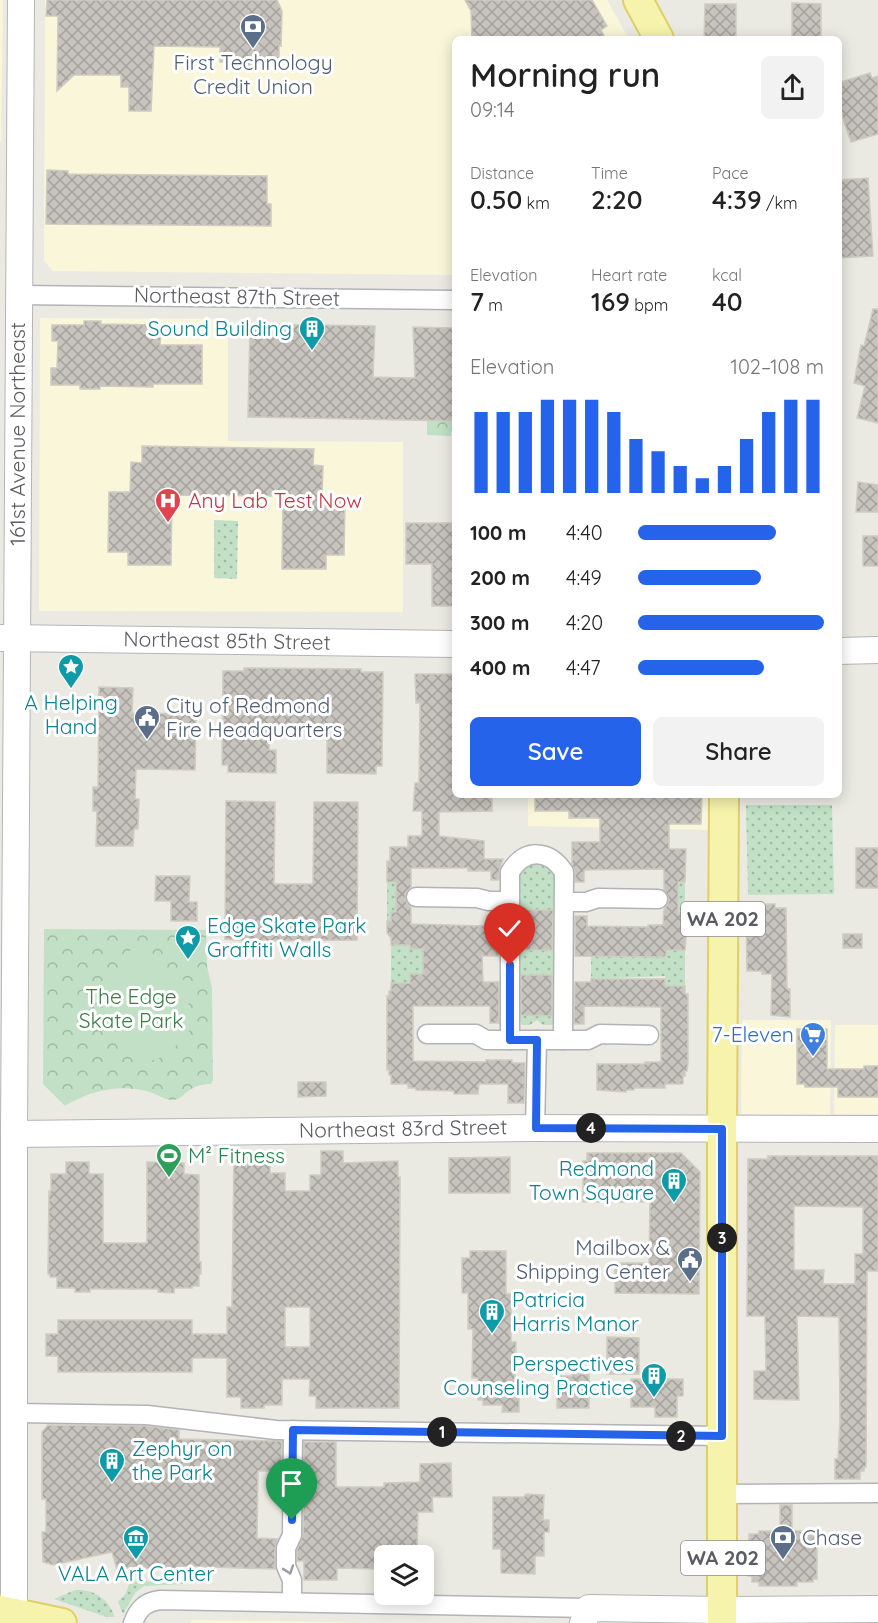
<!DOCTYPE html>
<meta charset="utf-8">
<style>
:root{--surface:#fff;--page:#f2f2f2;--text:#222;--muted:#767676;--accent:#2563eb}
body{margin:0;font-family:Quicksand,sans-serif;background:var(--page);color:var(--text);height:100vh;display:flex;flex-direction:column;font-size:22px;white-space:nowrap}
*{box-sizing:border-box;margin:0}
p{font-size:20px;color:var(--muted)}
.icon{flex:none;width:33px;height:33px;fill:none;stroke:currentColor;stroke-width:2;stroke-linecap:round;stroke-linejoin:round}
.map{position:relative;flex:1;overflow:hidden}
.details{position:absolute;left:452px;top:36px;width:390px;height:762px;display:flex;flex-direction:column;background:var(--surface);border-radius:9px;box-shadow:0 3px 15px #0003}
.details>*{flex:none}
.fabs{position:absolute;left:374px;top:1545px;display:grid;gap:12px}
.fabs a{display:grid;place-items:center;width:60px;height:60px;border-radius:9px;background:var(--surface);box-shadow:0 3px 15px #0003;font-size:30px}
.pin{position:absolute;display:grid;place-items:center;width:51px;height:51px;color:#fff;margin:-62px -26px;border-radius:50% 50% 50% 0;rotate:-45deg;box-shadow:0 0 6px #0007}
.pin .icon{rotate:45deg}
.km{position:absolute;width:30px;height:30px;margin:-15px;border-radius:50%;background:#222;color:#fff;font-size:16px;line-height:30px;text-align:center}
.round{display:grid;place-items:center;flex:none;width:63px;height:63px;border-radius:9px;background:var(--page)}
.overview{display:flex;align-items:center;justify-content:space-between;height:102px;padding:0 18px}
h1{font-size:33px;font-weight:600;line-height:45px}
.metrics{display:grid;grid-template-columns:repeat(3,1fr);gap:9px;height:102px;padding:6px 18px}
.metrics div{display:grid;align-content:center}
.metrics b{font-size:26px;font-weight:600}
.metrics small{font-size:16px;font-weight:400}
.metrics p{font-size:16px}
.chart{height:168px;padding:12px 18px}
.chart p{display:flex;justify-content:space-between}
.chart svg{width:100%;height:108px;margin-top:6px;stroke:var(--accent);stroke-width:6}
.action{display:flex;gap:12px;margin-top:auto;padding:12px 18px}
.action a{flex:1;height:69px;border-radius:9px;background:var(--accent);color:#fff;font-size:24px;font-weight:600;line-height:69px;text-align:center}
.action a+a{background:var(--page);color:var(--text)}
ul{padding:0 18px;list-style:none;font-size:20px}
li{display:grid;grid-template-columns:96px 72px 1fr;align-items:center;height:45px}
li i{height:15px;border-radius:8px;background:var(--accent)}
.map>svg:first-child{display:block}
.commercial{fill:#f9f6d9}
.grass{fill:url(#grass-dots)}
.park{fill:url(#park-crowns)}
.pitch{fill:#c1e0c5}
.building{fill:url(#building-cross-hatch);stroke:#cfccc1;stroke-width:1.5;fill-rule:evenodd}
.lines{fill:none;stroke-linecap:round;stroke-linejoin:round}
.street-casing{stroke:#b2b3b8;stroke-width:21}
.secondary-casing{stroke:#b3b5bb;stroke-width:28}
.primary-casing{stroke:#e1ce65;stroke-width:32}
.street{stroke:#fff;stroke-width:18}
.secondary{stroke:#fff;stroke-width:26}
.primary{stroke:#f5f3ac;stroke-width:28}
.oneway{stroke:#9c9da0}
.route-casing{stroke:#fff;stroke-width:12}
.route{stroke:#2563eb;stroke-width:8}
.labels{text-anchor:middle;stroke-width:6;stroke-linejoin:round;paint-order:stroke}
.shield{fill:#fff;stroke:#8c8d90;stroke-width:1.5}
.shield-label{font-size:20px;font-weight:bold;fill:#5a5c61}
.service-label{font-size:21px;fill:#4e5e75;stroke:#fff;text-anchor:start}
.street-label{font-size:21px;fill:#5a5c61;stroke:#fff}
.culture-label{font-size:21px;fill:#0d838f;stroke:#fff;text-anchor:end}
.health-label{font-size:21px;fill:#be3a42;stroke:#fff;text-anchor:start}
.park-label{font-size:21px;fill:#3d7d48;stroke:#fff}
.shop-label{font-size:21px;fill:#366cbe;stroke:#fff;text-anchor:end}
.leisure-label{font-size:21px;fill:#27864d;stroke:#fff;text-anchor:start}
</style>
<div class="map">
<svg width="878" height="1623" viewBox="0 0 878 1623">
<defs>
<pattern id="grass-dots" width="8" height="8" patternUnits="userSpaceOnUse" patternTransform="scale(1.5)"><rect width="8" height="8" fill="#c1e0c5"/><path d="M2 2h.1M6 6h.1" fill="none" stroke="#a0b9a3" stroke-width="1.8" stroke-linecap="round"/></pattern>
<pattern id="park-crowns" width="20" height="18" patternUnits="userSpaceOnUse" patternTransform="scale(1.5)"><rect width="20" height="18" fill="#c1e0c5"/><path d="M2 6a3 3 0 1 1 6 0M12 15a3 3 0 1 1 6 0" fill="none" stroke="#a0b9a3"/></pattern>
<pattern id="building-cross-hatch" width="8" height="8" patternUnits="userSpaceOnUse" patternTransform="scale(1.5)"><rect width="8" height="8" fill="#c7c4be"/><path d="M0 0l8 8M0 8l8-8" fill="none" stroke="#a5a29e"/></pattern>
</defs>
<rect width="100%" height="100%" fill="#ebeae2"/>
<g class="commercial">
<polygon points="0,0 3,0 1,142 0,142"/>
<polygon points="45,0 607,0 629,39 454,39 454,275 53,271 44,261"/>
<polygon points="40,318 228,319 228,441 403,442 403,612 39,611"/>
<polygon points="528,795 712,795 712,830 528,826"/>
<polygon points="742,1020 831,1020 830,1115 741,1114"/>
<polygon points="835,1025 878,1025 878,1114 834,1114"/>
<polygon points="192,1620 280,1621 370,1623 191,1623"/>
</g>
<g class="grass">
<polygon points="214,520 238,521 237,579 214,578"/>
<polygon points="746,805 832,805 834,894 748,895"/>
<polygon points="524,864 551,864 555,868 554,1022 552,1025 543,1025 537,1020 530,1025 522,1025 519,1019 520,868"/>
<polygon points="387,882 396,882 396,889 411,889 411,912 391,912 391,921 387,921"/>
<polygon points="678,882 685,882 685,913 664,913 664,889 678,889"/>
<polygon points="482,926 483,978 410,974 410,983 391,983 391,945 410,945 411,949 429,949"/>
<polygon points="591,926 647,953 667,953 667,950 685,950 685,986 665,986 665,976 591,979"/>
<polygon points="130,1581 183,1582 183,1584 144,1586 135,1593 123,1614 118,1602 126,1593"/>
<path d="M75 1590C95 1589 108 1599 115 1617H107L54 1599Z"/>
</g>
<g class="park">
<polygon points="427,421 454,421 454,431 451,431 451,436 427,435"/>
<path d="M44 929 206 930 207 966 212 988 213 1080 211 1084C204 1084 198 1085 193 1088 186 1091 181 1100 173 1100 164 1100 155 1093 146 1091 117 1084 90 1091 65 1106L43 1084Z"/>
</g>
<path class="pitch" d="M140 946 152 951 157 970C176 973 199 982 188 1005 193 1010 197 1014 195 1021 194 1030 168 1054 159 1058 153 1061 147 1061 141 1060L138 1064 114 1042 115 1029 124 1019C114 1008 99 996 106 980 109 973 114 970 121 968 124 957 128 948 140 946Z"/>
<g class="building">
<polygon points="47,0 277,0 282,11 281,46 279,45 279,63 264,63 264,65 225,65 225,62 220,62 220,47 154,46 151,111 129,111 129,87 121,87 121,75 74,75 57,91 58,16 46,16"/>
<polygon points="465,0 592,0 607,26 601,30 606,39 472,39 471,11"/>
<polygon points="792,3 821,4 821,39 792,39"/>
<polygon points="705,4 736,4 736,39 704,39"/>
<polygon points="870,73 872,78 878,76 878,134 851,142 838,104 838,83"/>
<polygon points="47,170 68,171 68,174 267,176 267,204 271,204 271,226 46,224"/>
<polygon points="868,178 873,256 838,258 838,180"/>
<polygon points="873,309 878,309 878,423 857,418 865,386 854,383 861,345 864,346"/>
<polygon points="84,321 101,321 101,324 156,325 156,332 161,332 160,345 202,345 202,384 153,384 153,387 100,386 100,389 80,389 80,385 51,385 51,368 57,368 58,341 52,341 52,325 84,325"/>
<polygon points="250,324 375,326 373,377 415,378 413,327 454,328 454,421 248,417"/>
<polygon points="142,446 314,449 313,465 323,466 322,497 345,497 344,555 326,555 326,569 282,569 283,496 172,495 171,565 128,565 128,552 108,552 109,492 130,492 131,462 142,463"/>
<polygon points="858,482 878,485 878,512 856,512"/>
<polygon points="406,523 452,523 452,530 454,530 454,606 432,606 432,564 406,564"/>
<rect x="863" y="536" width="15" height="30"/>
<polygon points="244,668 361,669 361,672 383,672 382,766 376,766 376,774 327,773 327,730 294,730 294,725 270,725 269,750 276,750 276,773 228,772 228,765 222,765 223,671 244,671"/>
<polygon points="415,674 454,674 454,795 492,795 492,811 439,812 439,836 484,841 484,859 503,859 499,871 499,880 491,880 491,871 468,871 468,868 411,868 411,887 406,892 405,897 407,903 411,907 411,924 487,926 487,916 499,916 499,956 482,956 483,982 499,982 499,1023 490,1023 490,1006 413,1006 413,1061 486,1062 486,1060 512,1060 512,1063 525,1063 524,1103 508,1103 508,1084 479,1084 478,1094 454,1094 454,1091 416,1090 416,1088 408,1088 408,1084 391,1084 391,1075 389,1075 389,1070 387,1070 387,996 389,996 389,991 391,991 391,983 410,983 410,974 423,974 423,949 410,949 410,945 391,945 391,938 387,933 387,921 391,921 391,912 396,912 396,882 387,882 387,861 390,861 390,847 408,847 408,836 422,836 422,811 413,811 415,783 419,783 420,703 416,703"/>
<polygon points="99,687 133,688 132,713 196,714 195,770 136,769 135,799 139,799 138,829 134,829 133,846 96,846 97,811 93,811 93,787 98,787"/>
<polygon points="535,795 702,795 701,824 669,824 669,849 686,849 685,882 678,882 678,913 685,913 685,925 687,925 685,950 667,950 665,957 575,956 575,916 587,916 587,926 648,927 648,925 663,925 664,909 668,904 669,899 664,889 664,869 584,870 584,882 575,882 575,872 572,865 572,842 600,842 600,818 569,818 569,811 535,811"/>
<polygon points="226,801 275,802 274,884 313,884 314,802 358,802 357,940 245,941 225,939"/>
<rect x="856" y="848" width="22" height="40"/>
<polygon points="156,876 190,876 189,902 197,902 197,921 171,921 171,901 155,901"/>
<polygon points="757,904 775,904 775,908 786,908 787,989 790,989 790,1017 771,1015 772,974 762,974 762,971 747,971 746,908 757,908"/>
<polygon points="521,910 553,910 552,950 521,950"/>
<rect x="843" y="934" width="19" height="14"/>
<polygon points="521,975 552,975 552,1016 521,1015"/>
<polygon points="591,979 665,979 665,986 685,986 685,994 688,994 688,1063 687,1071 685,1071 685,1076 683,1076 683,1084 665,1084 665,1088 634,1088 634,1090 626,1090 626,1092 597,1090 597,1064 645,1064 645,1062 661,1062 661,1007 584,1006 584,1024 574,1024 575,982 591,982"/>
<polygon points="797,1029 827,1029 827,1069 864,1069 864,1066 878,1066 878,1097 838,1097 838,1087 805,1087 805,1084 797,1084"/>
<polygon points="298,1082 326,1082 326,1096 298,1097"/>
<path d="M321 1151H343V1163L398 1161V1177H400L399 1408H316V1396H309L310 1379H282V1405H264V1408H241V1397H227V1358H192V1372H58V1356H46V1334H58V1320H192V1334H227V1307H232L234 1152H255V1161H270V1173H285V1191H310V1175H321ZM285 1307H310V1347H285Z"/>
<polygon points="587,1153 681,1153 700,1172 699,1294 615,1293 615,1263 649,1263 650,1202 583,1202 583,1161 587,1161"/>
<path d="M768 1156H878V1271H867L866 1467H864V1471H860V1479H835V1459H838L840 1420 839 1317 797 1316 799 1400 754 1399V1371H766L765 1316H747L748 1159H768ZM794 1206 863 1207V1254H855V1284H823L824 1270H794Z"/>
<polygon points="510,1157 510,1193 449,1193 449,1158"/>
<polygon points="66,1162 89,1162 89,1174 103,1174 103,1243 147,1243 147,1162 184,1163 184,1174 199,1175 199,1262 201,1262 201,1274 199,1274 199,1286 192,1286 192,1288 174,1288 174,1293 158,1292 158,1289 90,1289 90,1292 75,1292 75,1288 57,1288 57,1277 50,1277 50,1274 48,1274 49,1191 51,1191 51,1174 66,1174"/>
<polygon points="470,1251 506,1251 506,1294 511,1294 511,1342 516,1342 515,1377 519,1377 519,1412 502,1412 503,1405 483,1405 483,1400 478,1400 478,1378 472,1378 473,1329 468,1329 468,1293 462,1293 462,1258 470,1258"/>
<polygon points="607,1337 639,1338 639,1374 607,1374"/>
<polygon points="572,1374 589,1374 589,1408 557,1408 557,1379 561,1379 561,1376 572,1376"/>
<polygon points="631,1379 683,1379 683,1396 677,1396 677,1417 655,1417 655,1407 631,1407"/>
<polygon points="48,1425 146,1426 179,1430 179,1439 282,1441 281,1471 258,1471 257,1538 278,1539 275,1548 275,1569 178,1566 179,1569 126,1568 117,1570 112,1552 53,1565 43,1562 42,1532 46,1532 46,1499 42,1499 42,1432"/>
<polygon points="304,1442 336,1442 336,1487 384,1487 384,1483 420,1482 420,1464 451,1463 452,1497 432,1497 433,1512 418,1512 417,1556 377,1556 377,1569 337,1568 337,1580 304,1580 304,1561 297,1561 297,1550 303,1535"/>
<polygon points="526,1494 544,1495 543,1520 549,1520 549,1532 544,1532 544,1556 535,1556 535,1574 501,1573 501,1549 493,1549 493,1497 524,1497"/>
<polygon points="780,1505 792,1505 792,1531 817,1531 817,1579 813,1579 813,1582 797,1582 797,1586 759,1586 759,1582 752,1582 752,1576 748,1576 747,1552 749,1552 749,1534 759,1534 759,1531 780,1531"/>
</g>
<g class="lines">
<defs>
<g id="street">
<polyline points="19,295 454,300"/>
<polyline points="416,897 477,898 489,901 510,901"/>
<polyline points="564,902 586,902 598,898 658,899"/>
<polyline points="427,1034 476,1034 486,1040 588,1040 600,1034 649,1035"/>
<path d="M510 1040V872C525 848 549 849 564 872L563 1040"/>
<polyline points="535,1128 537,1040"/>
<polyline points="15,1413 147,1415 276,1430 722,1436"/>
<polyline points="722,1494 878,1493"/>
<polyline points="292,1602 292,1580 286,1566 286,1548 292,1535 293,1430"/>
<path d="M133 1623C138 1609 145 1602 160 1600L589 1608"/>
</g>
<g id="secondary">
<polyline points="2,638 454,644"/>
<polyline points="838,651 878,650"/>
<polyline points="14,1134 535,1128 878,1129"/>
<polyline points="14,1623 14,1134 21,0"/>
<polyline points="583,1623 589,1608 723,1610 878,1609"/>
</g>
<g id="primary">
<polyline points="638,0 659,39"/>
<polyline points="0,1610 62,1623"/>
<polyline points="722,1623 722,1129 724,795"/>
</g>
</defs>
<use href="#street" class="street-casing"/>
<use href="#secondary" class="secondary-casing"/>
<use href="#primary" class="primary-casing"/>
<use href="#street" class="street"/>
<use href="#secondary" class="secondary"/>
<use href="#primary" class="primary"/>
</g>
<defs><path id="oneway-chevron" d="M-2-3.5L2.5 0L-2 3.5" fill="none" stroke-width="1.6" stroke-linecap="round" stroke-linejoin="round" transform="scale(1.5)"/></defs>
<use class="oneway" href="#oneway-chevron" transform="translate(289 1570) rotate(71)"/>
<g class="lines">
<defs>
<polyline id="route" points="292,1520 293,1430 722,1436 722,1129 536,1128 537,1040 510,1040 510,965"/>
</defs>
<use href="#route" class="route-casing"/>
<use href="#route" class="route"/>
</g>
<defs>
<symbol id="bank-pin" viewBox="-11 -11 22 30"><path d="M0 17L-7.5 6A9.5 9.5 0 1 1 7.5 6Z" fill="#5c6f8a" stroke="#fff"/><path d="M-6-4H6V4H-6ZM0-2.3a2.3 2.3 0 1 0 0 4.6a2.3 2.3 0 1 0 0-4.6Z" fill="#fff"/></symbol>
<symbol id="building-pin" viewBox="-11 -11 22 30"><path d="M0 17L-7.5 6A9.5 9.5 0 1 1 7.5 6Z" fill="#0f9aa8" stroke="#fff"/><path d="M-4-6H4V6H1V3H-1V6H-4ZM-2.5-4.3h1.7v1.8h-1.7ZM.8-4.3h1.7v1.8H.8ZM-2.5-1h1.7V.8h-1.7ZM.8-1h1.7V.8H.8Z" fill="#fff"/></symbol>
<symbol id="hospital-pin" viewBox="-11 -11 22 30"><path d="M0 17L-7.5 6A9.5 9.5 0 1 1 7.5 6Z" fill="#e0444e" stroke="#fff"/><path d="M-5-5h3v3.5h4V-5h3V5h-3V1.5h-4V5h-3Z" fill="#fff"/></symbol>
<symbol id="sight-pin" viewBox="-11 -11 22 30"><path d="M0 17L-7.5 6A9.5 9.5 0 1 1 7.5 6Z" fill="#0f9aa8" stroke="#fff"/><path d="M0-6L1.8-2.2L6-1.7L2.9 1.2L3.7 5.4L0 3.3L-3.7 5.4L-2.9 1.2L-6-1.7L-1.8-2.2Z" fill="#fff"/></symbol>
<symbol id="civic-pin" viewBox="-11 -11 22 30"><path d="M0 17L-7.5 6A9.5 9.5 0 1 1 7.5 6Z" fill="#5c6f8a" stroke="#fff"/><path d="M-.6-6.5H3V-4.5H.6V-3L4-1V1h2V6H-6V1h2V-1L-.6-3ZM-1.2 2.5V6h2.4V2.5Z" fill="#fff"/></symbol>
<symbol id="supermarket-pin" viewBox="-11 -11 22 30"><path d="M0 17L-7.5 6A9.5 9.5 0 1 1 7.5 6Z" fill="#3f7fe0" stroke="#fff"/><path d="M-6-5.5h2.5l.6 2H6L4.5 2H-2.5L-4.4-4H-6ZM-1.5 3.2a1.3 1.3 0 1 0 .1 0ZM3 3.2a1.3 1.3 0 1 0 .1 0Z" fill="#fff"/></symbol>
<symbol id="stadium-pin" viewBox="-11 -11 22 30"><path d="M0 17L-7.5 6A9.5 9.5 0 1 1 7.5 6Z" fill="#2e9e5b" stroke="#fff"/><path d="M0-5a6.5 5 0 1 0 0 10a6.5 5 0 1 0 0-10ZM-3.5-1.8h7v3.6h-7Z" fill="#fff"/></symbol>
<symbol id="museum-pin" viewBox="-11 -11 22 30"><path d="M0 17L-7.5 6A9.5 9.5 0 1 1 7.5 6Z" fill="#0f9aa8" stroke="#fff"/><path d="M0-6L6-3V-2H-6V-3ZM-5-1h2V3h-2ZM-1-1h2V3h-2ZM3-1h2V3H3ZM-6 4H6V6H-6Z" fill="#fff"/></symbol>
</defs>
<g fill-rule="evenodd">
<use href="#bank-pin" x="238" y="12" width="30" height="40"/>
<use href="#building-pin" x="297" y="314" width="30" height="40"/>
<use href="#hospital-pin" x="153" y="486" width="30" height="40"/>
<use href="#sight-pin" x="56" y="652" width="30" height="40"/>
<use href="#civic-pin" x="132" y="703" width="30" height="40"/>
<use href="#sight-pin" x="173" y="923" width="30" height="40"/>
<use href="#supermarket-pin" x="798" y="1020" width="30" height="40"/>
<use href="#stadium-pin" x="154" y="1141" width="30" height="40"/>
<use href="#building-pin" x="659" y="1166" width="30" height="40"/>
<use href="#civic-pin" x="675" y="1245" width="30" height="40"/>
<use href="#building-pin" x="477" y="1297" width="30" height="40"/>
<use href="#building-pin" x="639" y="1361" width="30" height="40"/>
<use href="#building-pin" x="97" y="1446" width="30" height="40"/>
<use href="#museum-pin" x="121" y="1523" width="30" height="40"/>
<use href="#bank-pin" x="768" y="1523" width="30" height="40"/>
</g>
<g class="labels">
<g class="shield">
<rect x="681" y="902" width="84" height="34" rx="4.5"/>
<rect x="681" y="1541" width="84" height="34" rx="4.5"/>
</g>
<g class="shield-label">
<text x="723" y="926">WA 202</text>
<text x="723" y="1565">WA 202</text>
</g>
<g class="service-label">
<text x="253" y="70" text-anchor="middle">First Technology<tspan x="253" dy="24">Credit Union</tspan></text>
<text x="166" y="713">City of Redmond<tspan x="166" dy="24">Fire Headquarters</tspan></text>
<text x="670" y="1255" text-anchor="end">Mailbox &amp;<tspan x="670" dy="24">Shipping Center</tspan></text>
<text x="802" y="1545">Chase</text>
</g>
<g class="street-label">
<text transform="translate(237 297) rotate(1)" y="7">Northeast 87th Street</text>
<text transform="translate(18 434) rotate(-90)" y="7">161st Avenue Northeast</text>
<text transform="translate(227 641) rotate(1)" y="7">Northeast 85th Street</text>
<text transform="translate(403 1129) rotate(-1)" y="7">Northeast 83rd Street</text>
</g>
<g class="culture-label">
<text x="292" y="336">Sound Building</text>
<text x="71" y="710" text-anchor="middle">A Helping<tspan x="71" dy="24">Hand</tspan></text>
<text x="207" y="933" text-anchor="start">Edge Skate Park<tspan x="207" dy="24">Graffiti Walls</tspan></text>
<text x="654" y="1176">Redmond<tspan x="654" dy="24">Town Square</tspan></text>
<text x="512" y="1307" text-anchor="start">Patricia<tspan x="512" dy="24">Harris Manor</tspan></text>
<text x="634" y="1371">Perspectives<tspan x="634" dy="24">Counseling Practice</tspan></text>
<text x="132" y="1456" text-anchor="start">Zephyr on<tspan x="132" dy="24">the Park</tspan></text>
<text x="136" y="1581" text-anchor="middle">VALA Art Center</text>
</g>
<g class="health-label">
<text x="188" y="508">Any Lab Test Now</text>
</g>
<g class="park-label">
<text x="131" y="1004">The Edge<tspan x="131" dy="24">Skate Park</tspan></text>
</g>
<g class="shop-label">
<text x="794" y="1042">7-Eleven</text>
</g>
<g class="leisure-label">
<text x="188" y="1163">M² Fitness</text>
</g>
</g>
</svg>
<div class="fabs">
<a><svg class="icon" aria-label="layers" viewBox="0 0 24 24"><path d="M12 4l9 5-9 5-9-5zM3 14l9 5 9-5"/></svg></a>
</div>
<div class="pin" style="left:292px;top:1520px;background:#1e9e55"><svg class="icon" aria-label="arrive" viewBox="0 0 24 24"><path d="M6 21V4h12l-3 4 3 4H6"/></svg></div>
<div class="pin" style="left:510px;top:965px;background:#d93025"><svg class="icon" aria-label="check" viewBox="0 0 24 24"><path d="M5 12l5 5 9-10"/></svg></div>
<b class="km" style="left:442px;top:1432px">1</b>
<b class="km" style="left:681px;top:1436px">2</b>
<b class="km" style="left:722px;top:1238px">3</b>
<b class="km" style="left:591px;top:1128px">4</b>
<section class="details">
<div class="overview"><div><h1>Morning run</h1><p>09:14</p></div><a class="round"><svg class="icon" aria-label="share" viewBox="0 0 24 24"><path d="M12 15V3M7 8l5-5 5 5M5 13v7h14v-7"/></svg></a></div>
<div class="metrics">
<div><p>Distance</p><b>0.50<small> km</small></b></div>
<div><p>Time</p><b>2:20</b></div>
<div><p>Pace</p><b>4:39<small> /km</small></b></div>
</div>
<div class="metrics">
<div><p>Elevation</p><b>7<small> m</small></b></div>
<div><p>Heart rate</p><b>169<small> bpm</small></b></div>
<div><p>kcal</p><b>40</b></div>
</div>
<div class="chart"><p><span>Elevation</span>102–108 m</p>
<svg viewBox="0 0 160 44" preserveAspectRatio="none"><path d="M5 44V11M15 44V11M25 44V11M35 44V6M45 44V6M55 44V6M65 44V11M75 44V22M85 44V27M95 44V33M105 44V38M115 44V33M125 44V22M135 44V11M145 44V6M155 44V6"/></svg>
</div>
<ul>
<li><b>100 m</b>4:40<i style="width:74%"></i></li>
<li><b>200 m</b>4:49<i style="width:66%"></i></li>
<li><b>300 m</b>4:20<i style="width:100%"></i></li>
<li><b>400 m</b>4:47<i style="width:68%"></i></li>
</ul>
<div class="action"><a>Save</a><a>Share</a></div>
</section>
</div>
